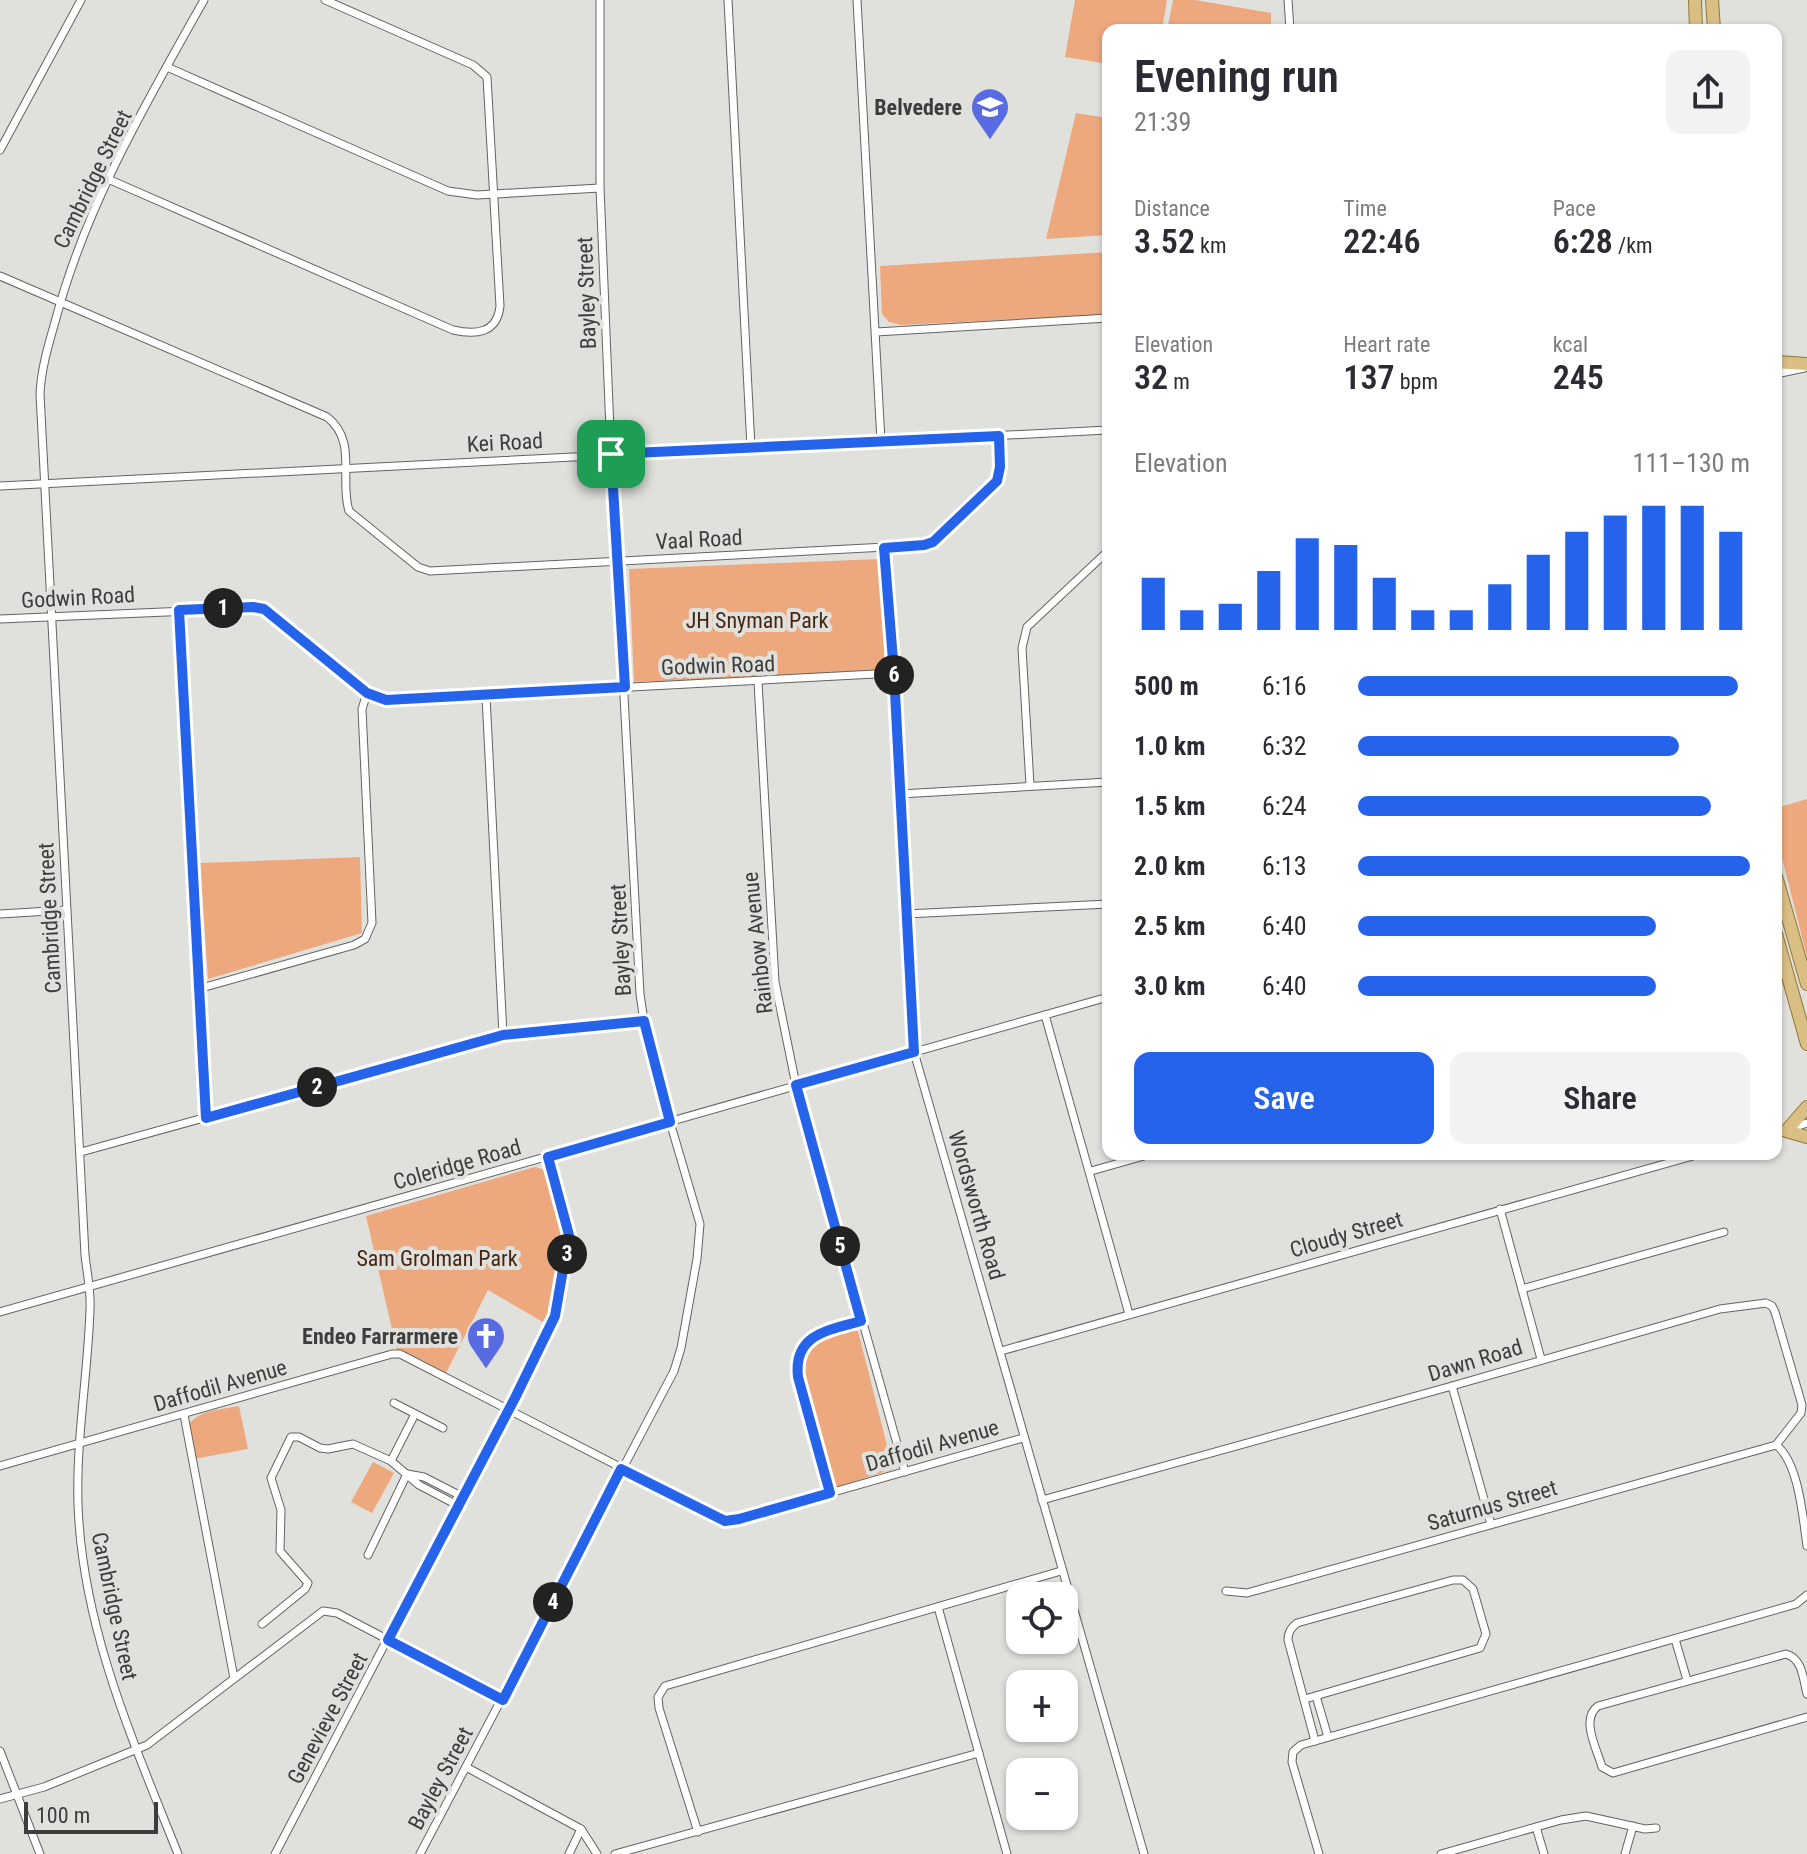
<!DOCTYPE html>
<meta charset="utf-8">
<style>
:root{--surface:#fff;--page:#f2f2f3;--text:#2b2b33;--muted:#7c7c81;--accent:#2563eb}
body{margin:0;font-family:"Roboto Condensed",sans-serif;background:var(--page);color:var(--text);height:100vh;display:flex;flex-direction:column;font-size:30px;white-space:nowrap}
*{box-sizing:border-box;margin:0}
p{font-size:26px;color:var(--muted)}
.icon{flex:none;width:44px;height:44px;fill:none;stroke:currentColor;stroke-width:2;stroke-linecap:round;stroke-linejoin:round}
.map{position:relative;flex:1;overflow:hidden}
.side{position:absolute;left:1102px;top:24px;width:680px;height:1136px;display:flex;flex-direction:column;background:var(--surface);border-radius:16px;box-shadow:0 2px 6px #0004}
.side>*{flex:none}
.fabs{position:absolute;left:1006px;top:1582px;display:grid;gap:16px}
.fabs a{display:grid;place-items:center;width:72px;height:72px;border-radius:16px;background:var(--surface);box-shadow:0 2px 6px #0004;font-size:40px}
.scale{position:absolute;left:24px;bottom:20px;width:134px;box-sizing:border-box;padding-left:8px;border:4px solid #3d3d3c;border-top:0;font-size:22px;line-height:28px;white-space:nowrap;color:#3d3d3c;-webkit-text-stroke:6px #e0e1dd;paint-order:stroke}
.pin{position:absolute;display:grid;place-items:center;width:68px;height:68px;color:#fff;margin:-34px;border-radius:16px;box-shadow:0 4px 12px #0006}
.km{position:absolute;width:40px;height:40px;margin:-20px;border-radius:50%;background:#222;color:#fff;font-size:22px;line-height:40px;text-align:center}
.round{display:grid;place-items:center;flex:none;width:84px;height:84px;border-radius:16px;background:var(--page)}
.head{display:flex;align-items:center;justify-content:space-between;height:136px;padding:0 32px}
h1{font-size:44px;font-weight:600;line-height:60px}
.metrics{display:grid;grid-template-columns:repeat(3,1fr);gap:12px;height:136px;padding:8px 32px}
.metrics div{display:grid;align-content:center}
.metrics b{font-size:34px;font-weight:600}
.metrics small{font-size:22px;font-weight:400}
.metrics p{font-size:22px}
.chart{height:224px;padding:16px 32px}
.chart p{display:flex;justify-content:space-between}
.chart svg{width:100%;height:144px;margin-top:8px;stroke:var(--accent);stroke-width:6}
.cta{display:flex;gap:16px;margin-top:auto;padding:16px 32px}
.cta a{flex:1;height:92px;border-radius:16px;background:var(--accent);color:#fff;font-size:32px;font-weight:600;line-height:92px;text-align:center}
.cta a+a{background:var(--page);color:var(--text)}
ul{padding:0 32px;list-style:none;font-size:26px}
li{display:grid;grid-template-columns:128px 96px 1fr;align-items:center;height:60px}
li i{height:20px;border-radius:10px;background:var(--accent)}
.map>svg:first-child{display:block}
.green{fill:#eea87e}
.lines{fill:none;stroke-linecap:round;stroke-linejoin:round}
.minor-casing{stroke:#636360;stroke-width:9}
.tertiary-casing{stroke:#636360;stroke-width:11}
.primary-casing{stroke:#937636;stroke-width:14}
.minor{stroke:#fff;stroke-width:7}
.tertiary{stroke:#fff;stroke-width:9}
.primary{stroke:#dabf85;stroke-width:12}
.route-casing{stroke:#fff;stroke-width:16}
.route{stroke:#2563eb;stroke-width:10}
.labels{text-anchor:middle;stroke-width:8;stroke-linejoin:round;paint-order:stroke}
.poi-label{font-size:22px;font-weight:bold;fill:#3d3d3c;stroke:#e0e1dd;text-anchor:end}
.street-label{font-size:22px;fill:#3d3d3c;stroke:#e0e1dd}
.park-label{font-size:22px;fill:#462611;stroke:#e0e1dd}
</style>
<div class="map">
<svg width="1807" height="1854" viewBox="0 0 1807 1854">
<rect width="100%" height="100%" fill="#e0e1dd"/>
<g class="green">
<polygon points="1075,0 1167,0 1162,30 1108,30 1108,64 1065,57"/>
<polygon points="1173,0 1195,0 1271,13 1271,30 1167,30"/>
<polygon points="1076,113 1108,118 1108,235 1046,239"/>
<polygon points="1108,252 1108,315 901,325 889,322 882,314 880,266"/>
<polygon points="880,559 885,672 634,682 629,569"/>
<polygon points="1807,799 1807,957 1776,834 1776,808"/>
<polygon points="360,857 362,933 208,979 200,863"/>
<polygon points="535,1167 546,1170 564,1241 548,1325 488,1290 446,1373 414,1356 397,1351 366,1216"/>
<polygon points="857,1327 893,1469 831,1489 800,1378 804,1353 830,1335"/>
<path d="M239 1406 248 1449 194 1459 187 1427C199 1409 219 1410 239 1406Z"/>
<polygon points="373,1462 394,1473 372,1513 351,1502"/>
</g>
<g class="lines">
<defs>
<g id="minor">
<polyline points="728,0 751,447"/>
<polyline points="857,0 881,441"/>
<polyline points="1288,0 1290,30"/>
<polyline points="167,67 448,191 477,195 600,188"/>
<polyline points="0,150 81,0"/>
<path d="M108 179 453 330C475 335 497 334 500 306L487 77 473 65 325 0"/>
<path d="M0 276 327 417C358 441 339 479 349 511L418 567 430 571 924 545 933 542 997 481 1000 467 999 436"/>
<polyline points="876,332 1108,318"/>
<polyline points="0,486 1108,430"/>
<polyline points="884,548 894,673 914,1052 1144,1854"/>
<polyline points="179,610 206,1118"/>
<polyline points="0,619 259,608 272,614 367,693 386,700 894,673"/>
<polyline points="758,682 775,982 796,1085 905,1472"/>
<polyline points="486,696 503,1035"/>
<polyline points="1030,785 1022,648 1027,627 1108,551"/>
<polyline points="900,794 1108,782"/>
<polyline points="0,914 66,910"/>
<polyline points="906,914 1108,904"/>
<polyline points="198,989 354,945 365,939 372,923 362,709 367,693"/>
<polyline points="1045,1015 1129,1314"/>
<polyline points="1776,1133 1807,1123"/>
<polyline points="81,1152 503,1035 644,1021"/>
<polyline points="1091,1171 1151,1154"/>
<polyline points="1500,1209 1541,1359"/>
<polyline points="1522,1289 1724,1232"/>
<polyline points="0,1312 1108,997"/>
<polyline points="1001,1351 1700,1154"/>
<polyline points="1452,1386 1491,1524"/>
<polyline points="394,1403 443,1428"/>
<polyline points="184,1415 234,1678"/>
<polyline points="391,1461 415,1414"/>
<polyline points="0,1466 392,1354 400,1354 725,1521 739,1519 1023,1438"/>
<polyline points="407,1474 424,1477 463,1497"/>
<path d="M830 1493 798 1377C793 1334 829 1330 861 1321"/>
<polyline points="1042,1500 1452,1386 1720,1309 1766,1303 1772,1306 1775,1312 1802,1405 1801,1413 1776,1445"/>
<polyline points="368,1555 407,1474"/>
<path d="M1226 1591 1247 1593 1776 1445C1799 1462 1803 1519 1807 1546"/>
<polyline points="938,1607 1007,1854"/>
<polyline points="262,1624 305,1589 308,1583 280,1551 281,1510 271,1478 291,1437 299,1437 320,1448 328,1449 353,1444 391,1461 419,1485 459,1506"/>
<polyline points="1675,1639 1687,1680"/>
<path d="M1807 1694C1803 1679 1803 1659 1786 1654L1598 1706C1580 1719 1597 1749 1602 1767L1613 1773 1807 1717"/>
<polyline points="1316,1696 1328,1737"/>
<path d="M1305 1699 1480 1648 1486 1634 1473 1589 1463 1580H1453L1297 1623C1291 1628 1288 1632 1288 1640L1315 1741"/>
<polyline points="0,1751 40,1854"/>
<polyline points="466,1767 581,1829 597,1854"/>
<polyline points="0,1799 44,1787 147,1745 323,1611 337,1613 503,1700"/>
<polyline points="1536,1827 1544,1854"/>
<polyline points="698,1832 659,1708 658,1697 665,1686 1061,1571"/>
<path d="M178 1854C133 1741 82 1627 78 1504 76 1438 88 1374 90 1309 91 1291 87 1273 85 1255L40 394C41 370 48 346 55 322 85 207 146 103 204 0"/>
<polyline points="275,1854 551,1326 559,1301 569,1235 548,1157"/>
<polyline points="420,1854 674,1371 681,1348 697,1259 700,1224 670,1122 644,1021 640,994 611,454 600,188 600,0"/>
<polyline points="569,1854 581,1829"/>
<polyline points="615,1854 979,1753"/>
<polyline points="1319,1854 1292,1762 1293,1752 1301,1745 1796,1604 1807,1595"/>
<polyline points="1441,1854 1561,1820 1586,1816 1645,1829 1656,1828"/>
<polyline points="1625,1854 1633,1826"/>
</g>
<polyline id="tertiary" points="1776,373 1804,367"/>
<g id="primary">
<polyline points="1695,0 1696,30"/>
<polyline points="1712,0 1714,30"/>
<polyline points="1776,362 1807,364"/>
<polyline points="1776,876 1807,984"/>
<polyline points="1776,934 1807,1044"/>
<polyline points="1787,1130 1807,1107"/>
<polyline points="1786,1131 1807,1137"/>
</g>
</defs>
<use href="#minor" class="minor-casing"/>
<use href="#tertiary" class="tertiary-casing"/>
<use href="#primary" class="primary-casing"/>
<use href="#minor" class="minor"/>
<use href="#tertiary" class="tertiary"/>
<use href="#primary" class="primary"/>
</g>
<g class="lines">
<defs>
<path id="route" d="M999 436 1000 467 997 481 933 542 924 545 884 548 894 673 914 1052 796 1085 861 1321C829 1330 793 1334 798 1377L830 1493 739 1519 725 1521 621 1469 503 1700 388 1640 515 1398 555 1316 569 1235 548 1157 670 1122 644 1021 503 1035 206 1118 179 610 253 607 264 609 367 693 386 700 625 687 611 454Z"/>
</defs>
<use href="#route" class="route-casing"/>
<use href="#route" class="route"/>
</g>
<defs>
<symbol id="school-pin" viewBox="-11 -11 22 30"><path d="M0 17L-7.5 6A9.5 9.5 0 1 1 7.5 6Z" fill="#596be2" stroke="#e0e1dd"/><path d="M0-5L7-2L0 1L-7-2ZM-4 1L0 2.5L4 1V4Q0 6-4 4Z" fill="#fff"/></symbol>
<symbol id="church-pin" viewBox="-11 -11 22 30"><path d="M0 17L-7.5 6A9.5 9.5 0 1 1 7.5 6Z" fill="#596be2" stroke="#e0e1dd"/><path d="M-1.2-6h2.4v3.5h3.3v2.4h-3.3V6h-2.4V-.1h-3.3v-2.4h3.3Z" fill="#fff"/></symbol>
</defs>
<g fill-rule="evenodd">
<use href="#school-pin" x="968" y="85" width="44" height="60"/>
<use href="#church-pin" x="464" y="1314" width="44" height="60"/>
</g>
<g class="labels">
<g class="poi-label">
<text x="962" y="115">Belvedere</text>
<text x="458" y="1344">Endeo Farrarmere</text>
</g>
<g class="street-label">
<text transform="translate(92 179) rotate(-64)" y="8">Cambridge Street</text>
<text transform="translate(586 293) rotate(-92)" y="8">Bayley Street</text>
<text transform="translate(505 442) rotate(-3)" y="8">Kei Road</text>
<text transform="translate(699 539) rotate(-3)" y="8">Vaal Road</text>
<text transform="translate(78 597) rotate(-3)" y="8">Godwin Road</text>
<text transform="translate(718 665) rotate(-2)" y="8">Godwin Road</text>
<text transform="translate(49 918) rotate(-93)" y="8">Cambridge Street</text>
<text transform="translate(620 940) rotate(-93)" y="8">Bayley Street</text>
<text transform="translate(757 943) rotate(-96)" y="8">Rainbow Avenue</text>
<text transform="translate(457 1164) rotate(-16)" y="8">Coleridge Road</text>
<text transform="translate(977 1205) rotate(74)" y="8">Wordsworth Road</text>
<text transform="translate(1346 1234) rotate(-16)" y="8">Cloudy Street</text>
<text transform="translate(1475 1360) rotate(-17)" y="8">Dawn Road</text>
<text transform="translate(220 1385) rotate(-16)" y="8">Daffodil Avenue</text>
<text transform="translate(932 1445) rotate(-16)" y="8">Daffodil Avenue</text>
<text transform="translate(1492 1505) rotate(-16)" y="8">Saturnus Street</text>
<text transform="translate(115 1606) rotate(78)" y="8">Cambridge Street</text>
<text transform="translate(327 1718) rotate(-62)" y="8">Genevieve Street</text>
<text transform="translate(440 1778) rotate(-62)" y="8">Bayley Street</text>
</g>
<g class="park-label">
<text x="757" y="628">JH Snyman Park</text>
<text x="437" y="1266">Sam Grolman Park</text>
</g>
</g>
</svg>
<div class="fabs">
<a><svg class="icon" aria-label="locate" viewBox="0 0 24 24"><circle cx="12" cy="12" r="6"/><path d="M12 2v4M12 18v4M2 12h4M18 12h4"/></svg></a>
<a>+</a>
<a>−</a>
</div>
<div class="scale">100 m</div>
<div class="pin" style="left:611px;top:454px;background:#1e9e55"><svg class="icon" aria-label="arrive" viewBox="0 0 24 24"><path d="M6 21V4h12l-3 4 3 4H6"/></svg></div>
<b class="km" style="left:223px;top:608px">1</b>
<b class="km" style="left:317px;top:1087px">2</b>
<b class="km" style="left:567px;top:1254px">3</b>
<b class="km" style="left:553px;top:1602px">4</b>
<b class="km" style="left:840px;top:1246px">5</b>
<b class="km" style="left:894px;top:675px">6</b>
<section class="side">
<div class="head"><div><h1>Evening run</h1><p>21:39</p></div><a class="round"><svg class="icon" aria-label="share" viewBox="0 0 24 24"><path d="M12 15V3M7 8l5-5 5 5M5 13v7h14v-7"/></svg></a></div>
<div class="metrics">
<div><p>Distance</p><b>3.52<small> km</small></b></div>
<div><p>Time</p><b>22:46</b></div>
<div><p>Pace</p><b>6:28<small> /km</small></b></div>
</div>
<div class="metrics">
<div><p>Elevation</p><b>32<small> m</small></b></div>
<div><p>Heart rate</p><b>137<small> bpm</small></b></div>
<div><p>kcal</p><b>245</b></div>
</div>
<div class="chart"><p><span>Elevation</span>111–130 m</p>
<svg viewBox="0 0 160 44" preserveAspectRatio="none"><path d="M5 44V28M15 44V38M25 44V36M35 44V26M45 44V16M55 44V18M65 44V28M75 44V38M85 44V38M95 44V30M105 44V21M115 44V14M125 44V9M135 44V6M145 44V6M155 44V14"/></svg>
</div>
<ul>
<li><b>500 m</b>6:16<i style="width:97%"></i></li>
<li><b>1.0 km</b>6:32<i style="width:82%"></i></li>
<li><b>1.5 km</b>6:24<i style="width:90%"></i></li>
<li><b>2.0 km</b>6:13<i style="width:100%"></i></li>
<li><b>2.5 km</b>6:40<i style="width:76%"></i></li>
<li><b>3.0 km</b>6:40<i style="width:76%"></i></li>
</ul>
<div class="cta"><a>Save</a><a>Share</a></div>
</section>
</div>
